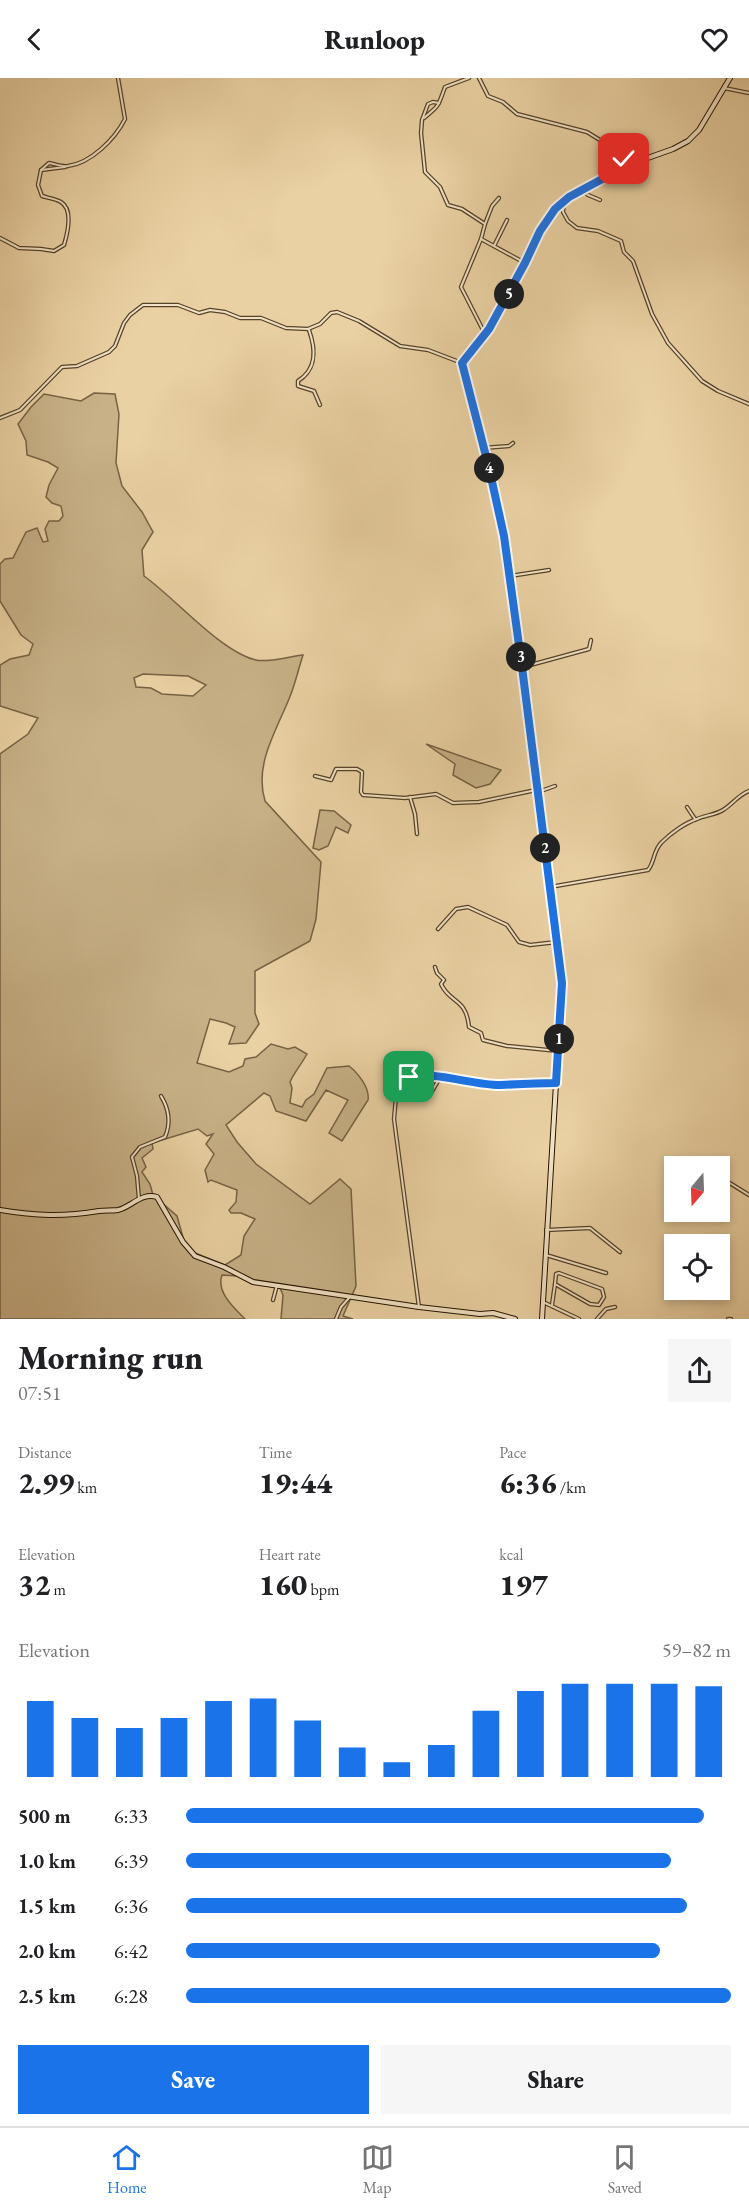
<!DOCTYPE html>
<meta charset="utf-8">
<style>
:root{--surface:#fff;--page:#f6f6f6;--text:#202124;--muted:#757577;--line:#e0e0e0;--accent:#1a73e8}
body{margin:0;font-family:"EB Garamond",serif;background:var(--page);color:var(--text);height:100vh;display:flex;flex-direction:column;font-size:22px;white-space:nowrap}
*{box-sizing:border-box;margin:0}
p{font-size:20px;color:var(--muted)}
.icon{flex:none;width:33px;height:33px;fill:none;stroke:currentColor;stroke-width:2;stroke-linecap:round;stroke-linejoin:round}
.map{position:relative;height:1241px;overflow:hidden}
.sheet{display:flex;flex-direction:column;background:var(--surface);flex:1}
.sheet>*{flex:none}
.needle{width:39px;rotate:199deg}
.controls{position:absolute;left:664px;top:1078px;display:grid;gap:12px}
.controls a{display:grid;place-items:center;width:66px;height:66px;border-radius:0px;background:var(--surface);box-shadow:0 3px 9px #0003;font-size:30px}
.pin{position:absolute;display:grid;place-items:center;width:51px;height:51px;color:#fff;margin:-26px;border-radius:12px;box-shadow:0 3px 9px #0006}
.km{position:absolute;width:30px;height:30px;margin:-15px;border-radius:50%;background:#222;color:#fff;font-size:16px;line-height:30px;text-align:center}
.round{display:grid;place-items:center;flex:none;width:63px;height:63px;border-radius:0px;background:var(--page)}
.head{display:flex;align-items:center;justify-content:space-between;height:102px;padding:0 18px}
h1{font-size:33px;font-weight:800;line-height:45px}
.metrics{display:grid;grid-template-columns:repeat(3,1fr);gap:9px;height:102px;padding:6px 18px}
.metrics div{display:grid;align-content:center}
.metrics b{font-size:30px;font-weight:800}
.metrics small{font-size:16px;font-weight:400}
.metrics p{font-size:16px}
.chart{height:168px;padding:12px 18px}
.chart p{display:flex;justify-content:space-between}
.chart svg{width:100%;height:108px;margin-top:6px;stroke:var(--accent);stroke-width:6}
.primary-button{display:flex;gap:12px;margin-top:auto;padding:12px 18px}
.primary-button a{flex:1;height:69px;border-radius:0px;background:var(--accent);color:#fff;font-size:24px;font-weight:800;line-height:69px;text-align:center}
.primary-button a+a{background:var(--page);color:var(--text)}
ul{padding:0 18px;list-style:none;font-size:20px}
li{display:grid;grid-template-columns:96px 72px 1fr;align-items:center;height:45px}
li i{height:15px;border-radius:8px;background:var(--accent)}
header{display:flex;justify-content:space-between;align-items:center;height:78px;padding:0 18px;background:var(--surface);font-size:27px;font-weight:800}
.tab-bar{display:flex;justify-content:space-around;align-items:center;height:84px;border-top:2px solid var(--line);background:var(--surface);font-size:16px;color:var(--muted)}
.tab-bar a{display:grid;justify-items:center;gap:3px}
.tab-bar .on{color:var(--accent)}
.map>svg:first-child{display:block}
.green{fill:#c8b187;stroke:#766244;stroke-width:1.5;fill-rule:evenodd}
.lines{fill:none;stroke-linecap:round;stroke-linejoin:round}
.street-casing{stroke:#55432a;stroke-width:4.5}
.secondary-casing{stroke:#231401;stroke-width:6}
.street{stroke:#f1e1c3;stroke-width:2}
.secondary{stroke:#f1e1c3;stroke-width:4}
.route-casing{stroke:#fff;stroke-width:12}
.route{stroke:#1a73e8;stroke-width:8}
</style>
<header><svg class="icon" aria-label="back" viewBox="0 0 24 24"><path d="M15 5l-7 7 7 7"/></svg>Runloop<svg class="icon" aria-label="heart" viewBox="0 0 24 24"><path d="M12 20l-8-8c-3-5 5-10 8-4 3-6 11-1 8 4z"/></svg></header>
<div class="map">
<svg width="749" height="1241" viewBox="0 0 749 1241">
<rect width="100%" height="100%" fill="#ead1a3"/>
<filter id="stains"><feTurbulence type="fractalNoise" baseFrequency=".00333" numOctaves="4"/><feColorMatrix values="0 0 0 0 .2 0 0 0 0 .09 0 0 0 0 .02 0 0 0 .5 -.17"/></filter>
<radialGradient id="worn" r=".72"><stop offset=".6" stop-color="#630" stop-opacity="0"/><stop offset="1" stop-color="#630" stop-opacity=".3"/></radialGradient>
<g class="green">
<path d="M94 315 115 316 119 336 116 385 122 408 142 434 153 454 142 472 144 498C176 521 221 574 256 582 267 585 291 578 303 577 298 592 295 607 289 621 276 653 254 687 265 723L321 784 316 841 310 863 255 893V935L259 946 246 965 229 966 235 949 226 945 210 941 197 985 229 994 243 988 245 981 256 979 271 966 288 971 295 969 307 976C301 987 295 993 290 1004L292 1010 290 1025 302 1029 306 1022 314 1016 327 990 349 988C358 995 370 1010 368 1022L342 1063 329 1055 348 1022 326 1012 306 1043 276 1033 270 1018 264 1015 226 1047 237 1064 256 1086 310 1126 340 1101 351 1111 356 1208 343 1238 353 1241H281L283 1217 280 1210 262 1207 238 1198 222 1197C216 1214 234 1230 245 1241H0V676L28 656 38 640 0 628V587L10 581 29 577 33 566 21 557 0 523V486L5 481 13 480 26 454 37 450 43 464 48 463 45 451 49 443H59L63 438 61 428 52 425 46 419 49 407 58 390 48 384 27 377 26 363 18 346 31 329 44 316 81 323ZM143 596 188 598 206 607 193 618 162 616 151 610 136 609 134 600ZM198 1051 207 1058 213 1056 206 1066 214 1076 205 1092 208 1104 211 1102 237 1112 236 1124 229 1132 231 1135H241L255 1141 244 1158 241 1177 225 1187 195 1175 184 1163 177 1138 153 1117 150 1106 142 1094 146 1089 142 1080 153 1071 152 1065Z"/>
<polygon points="426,666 501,692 490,706 476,710 453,697 455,686"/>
<polygon points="320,732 334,733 351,747 348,755 336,749 328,768 319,772 313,770"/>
</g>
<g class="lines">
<defs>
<g id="street">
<polyline points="479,0 488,18 503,24 517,36 587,54 616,72 627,85"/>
<polyline points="724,10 749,15"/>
<polyline points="439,25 433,24 428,26 422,42 421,55 425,94 440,109 448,127 462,131 485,146 481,161 461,209 485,256"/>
<path d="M424 40C440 27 438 28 445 9L469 0"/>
<polyline points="41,92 65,89"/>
<polyline points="583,111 588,117 600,122"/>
<polyline points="564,123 563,134 568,143 577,150 598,153 621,163 624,174 633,183 652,236 668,265 702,303 718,313 749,326"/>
<polyline points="485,146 492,128 499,120"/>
<path d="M0 160 19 170 41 171 54 173 64 167C67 157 74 132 61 124 56 121 48 120 42 118L38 107 41 92 49 85C55 86 62 89 68 88 91 85 115 61 125 41L118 0"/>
<polyline points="481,161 525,185"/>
<polyline points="494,168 507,142"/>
<path d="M309 252C316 272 317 291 298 303V308L314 313 320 327"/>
<polyline points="0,340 20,332 62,289 77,288 109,274 115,268 124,245 130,237 143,227 178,227 199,235 210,232 225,234 240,240 261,240 286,250 308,251 320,246 331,235 337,234 359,243 400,268 428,272 462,285"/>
<polyline points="483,370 509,368 513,365"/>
<polyline points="510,498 549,492"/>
<polyline points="523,589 589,571 591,562"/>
<polyline points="315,698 331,702 336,691 357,691 362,694 361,714 363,717 405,720 436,716 453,725 479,724 536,712"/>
<polyline points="538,714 555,708"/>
<polyline points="410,719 415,736 417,756"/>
<polyline points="687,729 695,741"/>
<path d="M550 809 648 792C655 784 653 772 662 764 671 755 685 745 697 741 706 737 715 737 723 732 733 726 738 717 749 713"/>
<polyline points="438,851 456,831 468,829 507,847 519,864 530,867 557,864"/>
<path d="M435 889 437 895 444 902 441 906C450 926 466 919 469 949L481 955 483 962 507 968 558 973"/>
<polyline points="431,1015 438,1003 442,1001 501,1007 556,1005"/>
<polyline points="699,1086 703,1089"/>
<polyline points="720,1099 749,1117"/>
<path d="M139 1121 137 1098 132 1079 140 1069 165 1059C171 1045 169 1031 161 1018"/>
<polyline points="546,1152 590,1150 620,1174"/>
<polyline points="546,1177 606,1195"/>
<polygon points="559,1195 602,1211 604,1219 599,1227 590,1226 555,1206 556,1196"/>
<polyline points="273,1222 277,1207"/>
<polyline points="543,1224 579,1241"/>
<polyline points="552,1227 555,1206"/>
<polyline points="419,1229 394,1041 396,1019 409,999 414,997 442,1001"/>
<polyline points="336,1241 341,1229 349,1220"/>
<polyline points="597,1241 606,1231 615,1229"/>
<polyline points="728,1241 731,1241"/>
</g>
<g id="secondary">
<path d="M0 1132C36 1138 63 1139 99 1133 105 1132 111 1133 118 1132 131 1129 142 1114 157 1119L183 1164 195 1178 224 1189 253 1204 419 1229 480 1236 493 1235 515 1241"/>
<polyline points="542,1241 562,905 504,458 489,390 462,285 489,251 524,188 540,153 559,127 569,119 628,87 673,71 688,63 699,52 730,0"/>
</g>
</defs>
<use href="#street" class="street-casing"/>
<use href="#secondary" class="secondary-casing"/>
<use href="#street" class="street"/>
<use href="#secondary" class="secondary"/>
</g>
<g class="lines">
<defs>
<path id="route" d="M409 999C429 992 477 1008 501 1007 519 1006 538 1005 556 1005L562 905 522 589 504 458 489 390 462 285 489 251 525 185 540 153 555 131 569 119 628 87 624 81"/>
</defs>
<use href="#route" class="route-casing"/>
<use href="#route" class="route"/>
</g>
<rect width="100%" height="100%" filter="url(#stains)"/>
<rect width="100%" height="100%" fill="url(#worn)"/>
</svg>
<div class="controls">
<a><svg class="needle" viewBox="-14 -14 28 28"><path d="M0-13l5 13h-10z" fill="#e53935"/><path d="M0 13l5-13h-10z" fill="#757577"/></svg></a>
<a><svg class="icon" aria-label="locate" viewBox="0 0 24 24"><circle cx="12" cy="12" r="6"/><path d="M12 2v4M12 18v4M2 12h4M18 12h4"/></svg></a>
</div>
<div class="pin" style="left:409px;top:999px;background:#1e9e55"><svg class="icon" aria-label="arrive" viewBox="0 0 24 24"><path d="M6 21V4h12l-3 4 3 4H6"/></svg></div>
<div class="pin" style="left:624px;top:81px;background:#d93025"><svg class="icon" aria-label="check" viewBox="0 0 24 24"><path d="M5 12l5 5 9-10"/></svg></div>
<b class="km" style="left:559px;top:961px">1</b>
<b class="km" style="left:545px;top:770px">2</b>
<b class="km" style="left:521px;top:579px">3</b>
<b class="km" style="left:489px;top:390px">4</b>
<b class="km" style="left:509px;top:216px">5</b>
</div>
<section class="sheet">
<div class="head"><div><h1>Morning run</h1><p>07:51</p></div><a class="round"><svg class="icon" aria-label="share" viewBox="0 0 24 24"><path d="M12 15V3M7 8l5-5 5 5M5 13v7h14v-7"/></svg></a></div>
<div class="metrics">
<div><p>Distance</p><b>2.99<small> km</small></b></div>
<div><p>Time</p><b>19:44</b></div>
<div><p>Pace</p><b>6:36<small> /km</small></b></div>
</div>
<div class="metrics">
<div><p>Elevation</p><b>32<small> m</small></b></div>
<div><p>Heart rate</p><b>160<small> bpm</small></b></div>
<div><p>kcal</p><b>197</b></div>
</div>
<div class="chart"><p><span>Elevation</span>59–82 m</p>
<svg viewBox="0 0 160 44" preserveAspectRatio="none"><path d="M5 44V13M15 44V20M25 44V24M35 44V20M45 44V13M55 44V12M65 44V21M75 44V32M85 44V38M95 44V31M105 44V17M115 44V9M125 44V6M135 44V6M145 44V6M155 44V7"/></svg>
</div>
<ul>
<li><b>500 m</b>6:33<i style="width:95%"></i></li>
<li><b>1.0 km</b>6:39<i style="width:89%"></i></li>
<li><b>1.5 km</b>6:36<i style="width:92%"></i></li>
<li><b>2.0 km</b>6:42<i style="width:87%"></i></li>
<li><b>2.5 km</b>6:28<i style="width:100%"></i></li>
</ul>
<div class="primary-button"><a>Save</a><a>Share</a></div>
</section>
<nav class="tab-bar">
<a class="on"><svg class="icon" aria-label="home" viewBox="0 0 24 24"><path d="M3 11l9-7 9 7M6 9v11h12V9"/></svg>Home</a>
<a><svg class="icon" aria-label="map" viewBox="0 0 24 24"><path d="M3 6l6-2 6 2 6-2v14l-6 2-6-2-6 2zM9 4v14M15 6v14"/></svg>Map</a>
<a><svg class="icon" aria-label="saved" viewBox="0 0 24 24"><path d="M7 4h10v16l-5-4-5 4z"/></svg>Saved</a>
</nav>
